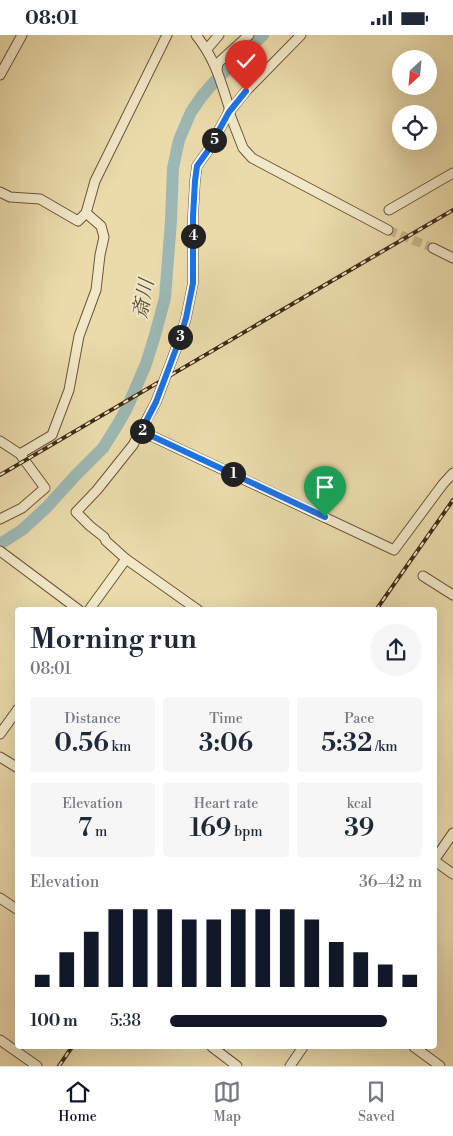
<!DOCTYPE html>
<meta charset="utf-8">
<style>
:root{--surface:#fff;--page:#f6f6f7;--text:#1f2937;--muted:#747a83;--line:#e0e1e3;--accent:#111827}
body{margin:0;font-family:"Libre Bodoni","Noto Serif JP",serif;background:var(--page);color:var(--text);height:100vh;display:flex;flex-direction:column;font-size:19px;white-space:nowrap}
*{box-sizing:border-box;margin:0}
p{font-size:16px;color:var(--muted)}
.icon{flex:none;width:28px;height:28px;fill:none;stroke:currentColor;stroke-width:2;stroke-linecap:round;stroke-linejoin:round}
.map{position:relative;flex:1;overflow:hidden}
.details{position:absolute;left:15px;top:572px;width:422px;height:442px;display:flex;flex-direction:column;background:var(--surface);border-radius:5px;box-shadow:0 5px 20px #0002}
.details>*{flex:none}
.needle{width:32px;rotate:206deg}
.controls{position:absolute;left:392px;top:15px;display:grid;gap:10px}
.controls a{display:grid;place-items:center;width:45px;height:45px;border-radius:50%;background:var(--surface);box-shadow:0 5px 20px #0002;font-size:25px}
.pin{position:absolute;display:grid;place-items:center;width:42px;height:42px;color:#fff;margin:-51px -21px;border-radius:50% 50% 50% 0;rotate:-45deg;box-shadow:0 0 5px #0007}
.pin .icon{rotate:45deg}
.km{position:absolute;width:25px;height:25px;margin:-12px;border-radius:50%;background:#222;color:#fff;font-size:14px;line-height:25px;text-align:center}
.round{display:grid;place-items:center;flex:none;width:52px;height:52px;border-radius:26px;background:var(--page)}
.head{display:flex;align-items:center;justify-content:space-between;height:85px;padding:0 15px}
h1{font-size:28px;font-weight:600;line-height:38px}
.figures{display:grid;grid-template-columns:repeat(3,1fr);gap:8px;height:85px;padding:5px 15px}
.figures div{display:grid;align-content:center;border-radius:5px;background:var(--page);text-align:center}
.figures b{font-size:25px;font-weight:600}
.figures small{font-size:14px;font-weight:400}
.figures p{font-size:14px}
.chart{height:140px;padding:10px 15px}
.chart p{display:flex;justify-content:space-between}
.chart svg{width:100%;height:90px;margin-top:5px;stroke:var(--accent);stroke-width:6}
ul{padding:0 15px;list-style:none;font-size:16px}
li{display:grid;grid-template-columns:80px 60px 1fr;align-items:center;height:38px}
li i{height:12px;border-radius:6px;background:var(--accent)}
.status{display:flex;justify-content:space-between;align-items:center;height:35px;padding:0 25px;background:var(--surface);direction:ltr}
.status svg{height:14px;fill:currentColor}
.menu{display:flex;justify-content:space-around;align-items:center;height:70px;border-top:1px solid var(--line);background:var(--surface);font-size:14px;color:var(--muted)}
.menu a{display:grid;justify-items:center;gap:2px}
.menu .selected{color:var(--accent)}
.map>svg:first-child{display:block}
.lines{fill:none;stroke-linecap:round;stroke-linejoin:round}
.river{stroke:#9cb8b4;stroke-width:12}
.minor-tunnel{stroke:#c8b88d;stroke-width:9;stroke-dasharray:9 4.5;stroke-linecap:butt}
.minor-casing{stroke:#68563a;stroke-width:11}
.minor{stroke:#f2e8c8;stroke-width:9}
.rail-casing{stroke:#3d2a15;stroke-width:4}
.rail{stroke:#f2e8c8;stroke-width:2;stroke-dasharray:5.5;stroke-linecap:butt}
.route-casing{stroke:#fff;stroke-width:10}
.route{stroke:#1a73e8;stroke-width:6}
.labels{text-anchor:middle;stroke-width:4;stroke-linejoin:round;paint-order:stroke}
.water-label{font-size:20px;font-style:italic;fill:#554e3d;stroke:#f2e8c8}
</style>
<div class="status"><b>08:01</b><svg viewBox="0 0 49 12"><path d="M0 12V9h3v3zM5 12V6h3v6zM10 12V3h3v9zM15 12V0h3v12zM26 1h20v11H26zM47 4h2v5h-2z"/></svg></div>
<div class="map">
<svg width="453" height="1031" viewBox="0 0 453 1031">
<rect width="100%" height="100%" fill="#ebdbab"/>
<filter id="stains"><feTurbulence type="fractalNoise" baseFrequency=".004" numOctaves="4"/><feColorMatrix values="0 0 0 0 .2 0 0 0 0 .09 0 0 0 0 .02 0 0 0 .5 -.17"/></filter>
<radialGradient id="worn" r=".72"><stop offset=".6" stop-color="#630" stop-opacity="0"/><stop offset="1" stop-color="#630" stop-opacity=".3"/></radialGradient>
<g class="lines">
<polyline class="river" points="0,509 22,495 47,472 75,441 103,413 118,389 127,373 146,329 155,300 165,263 171,186 173,133 179,105 191,77 202,61 215,46 263,0"/>
<polyline class="minor-tunnel" points="388,195 433,213"/>
<defs>
<g id="minor">
<path d="M196 0C215 24 220 44 229 72V77L243 113 252 123 388 195"/>
<polyline points="207,14 219,0"/>
<polyline points="217,35 218,28 249,0"/>
<polyline points="0,40 22,0"/>
<polyline points="0,157 10,162 40,164 78,186 86,178 95,146 167,0"/>
<polyline points="389,175 453,138"/>
<polyline points="433,213 453,223"/>
<polyline points="141,396 394,515 443,449 453,438"/>
<polyline points="0,406 20,419 45,453 22,473 0,484"/>
<polyline points="20,419 52,400 69,355 79,301 96,255 100,220 104,202 101,191 86,178"/>
<polyline points="0,516 79,575"/>
<polyline points="423,541 453,560"/>
<polyline points="89,575 126,524"/>
<polyline points="198,575 126,524 106,506 104,502 90,491 76,477 97,455 133,410 156,367 179,306 186,283 193,248 193,181 195,146 197,131 207,117 229,77 246,56 301,0"/>
<polyline points="0,699 18,674"/>
<polyline points="0,722 18,733"/>
<polyline points="435,824 453,798"/>
<polyline points="435,826 453,839"/>
<polyline points="0,863 18,875"/>
<polyline points="0,1005 37,1031"/>
<polyline points="212,1012 237,1031"/>
<polyline points="414,1012 440,1031"/>
<polyline points="290,1031 303,1012"/>
</g>
</defs>
<use href="#minor" class="minor-casing"/>
<use href="#minor" class="minor"/>
<defs>
<g id="rail">
<polyline points="0,440 453,175"/>
<polyline points="376,575 453,465"/>
<polyline points="59,1031 72,1012"/>
</g>
</defs>
<use href="#rail" class="rail-casing"/>
<use href="#rail" class="rail"/>
</g>
<g class="lines">
<defs>
<polyline id="route" points="246,56 229,77 207,117 197,131 195,146 193,181 193,248 186,283 179,306 156,367 141,396 325,482"/>
</defs>
<use href="#route" class="route-casing"/>
<use href="#route" class="route"/>
</g>
<g class="labels">
<g class="water-label">
<text transform="translate(143 264) rotate(-79)" y="7">斎川</text>
</g>
</g>
<rect width="100%" height="100%" filter="url(#stains)"/>
<rect width="100%" height="100%" fill="url(#worn)"/>
</svg>
<div class="controls">
<a><svg class="needle" viewBox="-14 -14 28 28"><path d="M0-13l5 13h-10z" fill="#e53935"/><path d="M0 13l5-13h-10z" fill="#747a83"/></svg></a>
<a><svg class="icon" aria-label="locate" viewBox="0 0 24 24"><circle cx="12" cy="12" r="6"/><path d="M12 2v4M12 18v4M2 12h4M18 12h4"/></svg></a>
</div>
<div class="pin" style="left:325px;top:482px;background:#1e9e55"><svg class="icon" aria-label="arrive" viewBox="0 0 24 24"><path d="M6 21V4h12l-3 4 3 4H6"/></svg></div>
<div class="pin" style="left:246px;top:56px;background:#d93025"><svg class="icon" aria-label="check" viewBox="0 0 24 24"><path d="M5 12l5 5 9-10"/></svg></div>
<b class="km" style="left:233px;top:439px">1</b>
<b class="km" style="left:142px;top:396px">2</b>
<b class="km" style="left:180px;top:302px">3</b>
<b class="km" style="left:193px;top:201px">4</b>
<b class="km" style="left:214px;top:105px">5</b>
<section class="details">
<div class="head"><div><h1>Morning run</h1><p>08:01</p></div><a class="round"><svg class="icon" aria-label="share" viewBox="0 0 24 24"><path d="M12 15V3M7 8l5-5 5 5M5 13v7h14v-7"/></svg></a></div>
<div class="figures">
<div><p>Distance</p><b>0.56<small> km</small></b></div>
<div><p>Time</p><b>3:06</b></div>
<div><p>Pace</p><b>5:32<small> /km</small></b></div>
</div>
<div class="figures">
<div><p>Elevation</p><b>7<small> m</small></b></div>
<div><p>Heart rate</p><b>169<small> bpm</small></b></div>
<div><p>kcal</p><b>39</b></div>
</div>
<div class="chart"><p><span>Elevation</span>36–42 m</p>
<svg viewBox="0 0 160 44" preserveAspectRatio="none"><path d="M5 44V38M15 44V27M25 44V17M35 44V6M45 44V6M55 44V6M65 44V11M75 44V11M85 44V6M95 44V6M105 44V6M115 44V11M125 44V22M135 44V27M145 44V33M155 44V38"/></svg>
</div>
<ul>
<li><b>100 m</b>5:38<i style="width:86%"></i></li>
</ul>
</section>
</div>
<nav class="menu">
<a class="selected"><svg class="icon" aria-label="home" viewBox="0 0 24 24"><path d="M3 11l9-7 9 7M6 9v11h12V9"/></svg>Home</a>
<a><svg class="icon" aria-label="map" viewBox="0 0 24 24"><path d="M3 6l6-2 6 2 6-2v14l-6 2-6-2-6 2zM9 4v14M15 6v14"/></svg>Map</a>
<a><svg class="icon" aria-label="saved" viewBox="0 0 24 24"><path d="M7 4h10v16l-5-4-5 4z"/></svg>Saved</a>
</nav>
